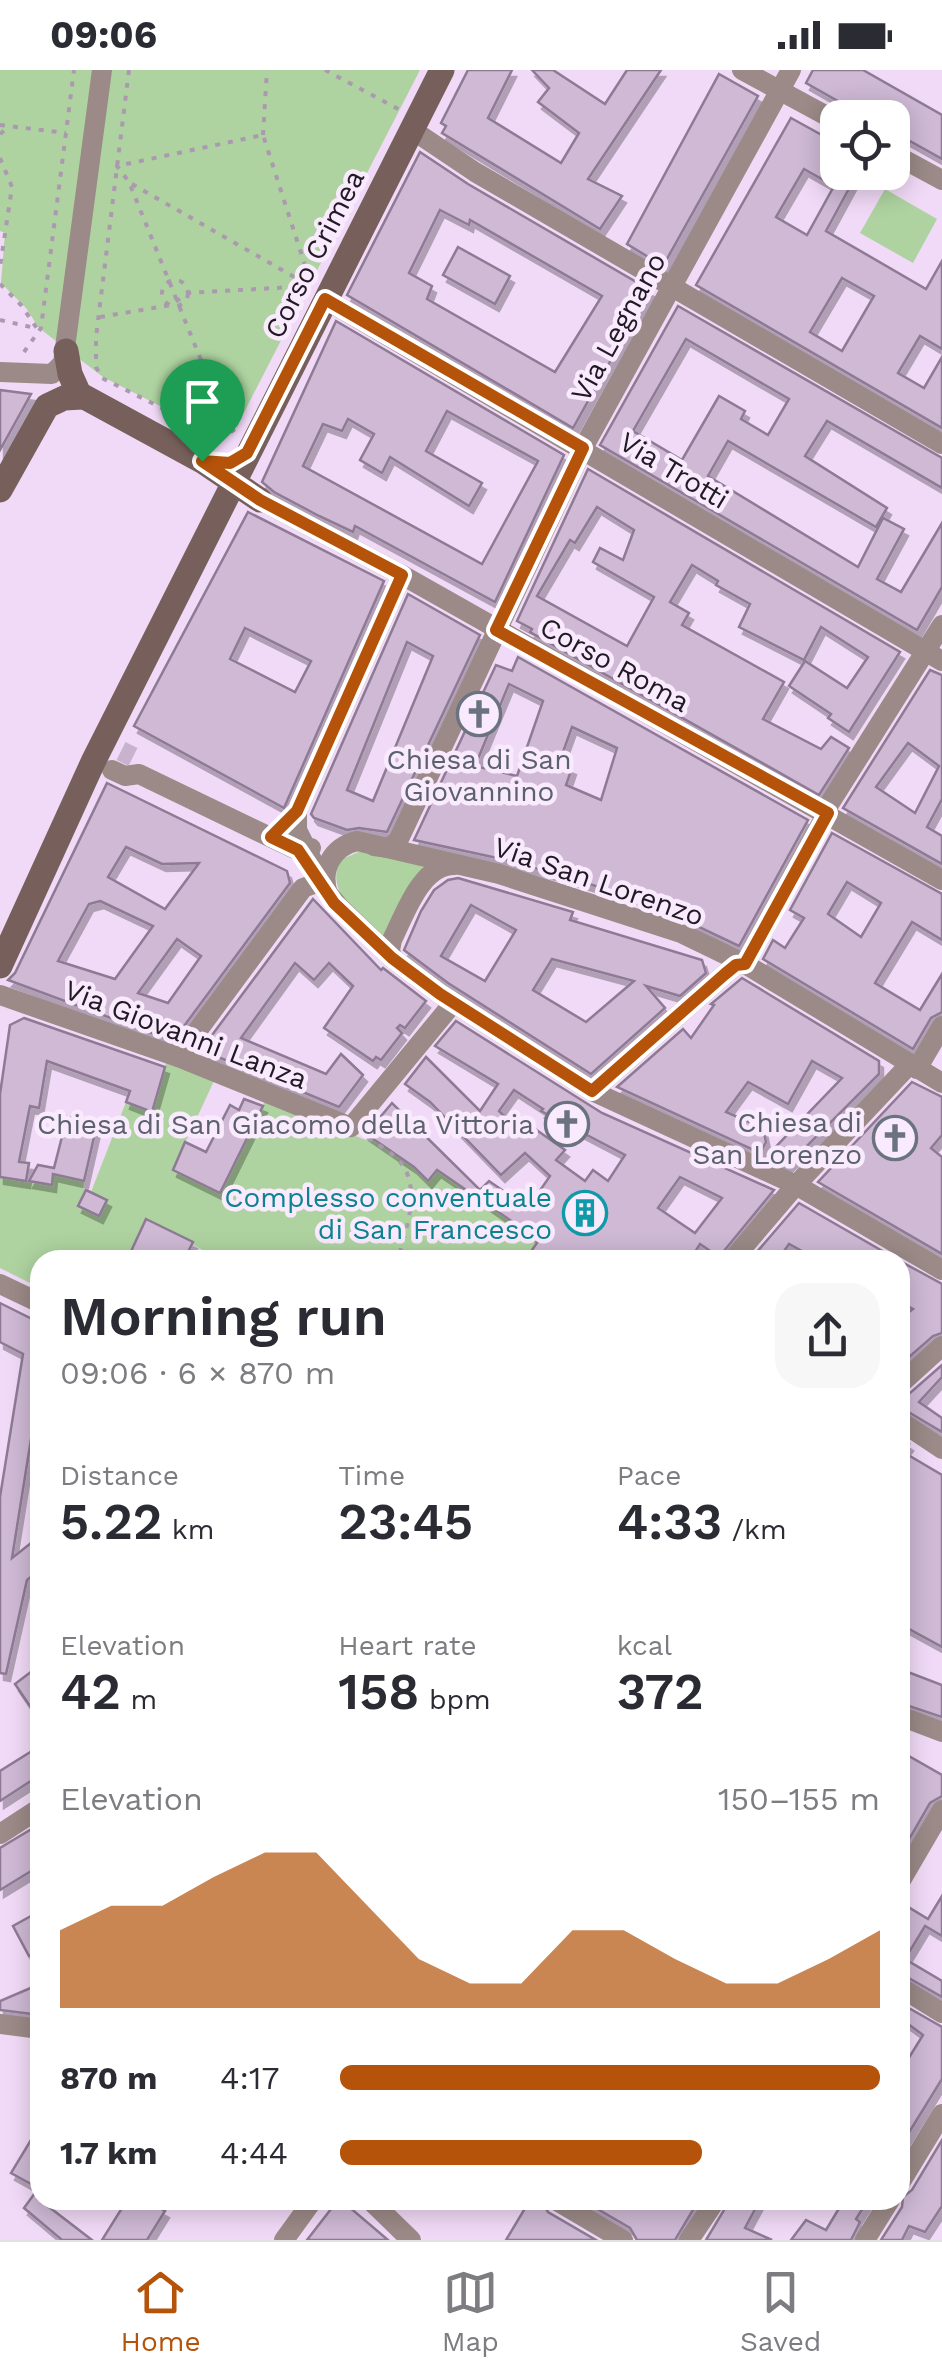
<!DOCTYPE html>
<meta charset="utf-8">
<style>
:root{--surface:#fff;--page:#f7f7f7;--text:#2b2b33;--muted:#7c7c81;--line:#e1e1e2;--accent:#b45309}
body{margin:0;font-family:"Work Sans",sans-serif;background:var(--page);color:var(--text);height:100vh;display:flex;flex-direction:column;font-size:38px;white-space:nowrap}
*{box-sizing:border-box;margin:0}
p{font-size:32px;color:var(--muted)}
.icon{flex:none;width:55px;height:55px;fill:none;stroke:currentColor;stroke-width:2;stroke-linecap:round;stroke-linejoin:round}
.map{position:relative;flex:1;overflow:hidden}
.sheet{position:absolute;left:30px;top:1180px;width:880px;height:960px;display:flex;flex-direction:column;background:var(--surface);border-radius:30px;box-shadow:0 5px 25px #0003}
.sheet>*{flex:none}
.buttons{position:absolute;left:820px;top:30px;display:grid;gap:20px}
.buttons a{display:grid;place-items:center;width:90px;height:90px;border-radius:20px;background:var(--surface);box-shadow:0 5px 25px #0003;font-size:50px}
.pin{position:absolute;display:grid;place-items:center;width:85px;height:85px;color:#fff;margin:-102px -42px;border-radius:50% 50% 50% 0;rotate:-45deg;box-shadow:0 0 10px #0007}
.pin .icon{rotate:45deg}
.round{display:grid;place-items:center;flex:none;width:105px;height:105px;border-radius:30px;background:var(--page)}
.overview{display:flex;align-items:center;justify-content:space-between;height:170px;padding:0 30px}
h1{font-size:55px;font-weight:600;line-height:75px}
.metrics{display:grid;grid-template-columns:repeat(3,1fr);gap:15px;height:170px;padding:10px 30px}
.metrics div{display:grid;align-content:center}
.metrics b{font-size:50px;font-weight:600}
.metrics small{font-size:28px;font-weight:400}
.metrics p{font-size:28px}
.chart{height:280px;padding:20px 30px}
.chart p{display:flex;justify-content:space-between}
.chart svg{width:100%;height:180px;margin-top:10px;fill:var(--accent);opacity:.7}
ul{padding:0 30px;list-style:none;font-size:32px}
li{display:grid;grid-template-columns:160px 120px 1fr;align-items:center;height:75px}
li i{height:25px;border-radius:12px;background:var(--accent)}
.status{display:flex;justify-content:space-between;align-items:center;height:70px;padding:0 50px;background:var(--surface);direction:ltr}
.status svg{height:28px;fill:currentColor}
.tabs{display:flex;justify-content:space-around;align-items:center;height:140px;border-top:2px solid var(--line);background:var(--surface);font-size:28px;color:var(--muted)}
.tabs a{display:grid;justify-items:center;gap:5px}
.tabs .current{color:var(--accent)}
.map>svg:first-child{display:block}
.green{fill:#aed3a0}
.building{fill:#cfb9d5;stroke:#8e7a94;stroke-width:2.5;fill-rule:evenodd;filter:url(#shadow)}
.lines{fill:none;stroke-linecap:round;stroke-linejoin:round}
.street-tunnel{stroke:#c7b3cd;stroke-width:20;stroke-dasharray:20 10;stroke-linecap:butt}
.path{stroke:#ab99b0;stroke-width:4;stroke-dasharray:5 8;stroke-linecap:butt}
.street{stroke:#9b8a87;stroke-width:20}
.secondary{stroke:#77605b;stroke-width:25}
.route-casing{stroke:#fff;stroke-width:20}
.route{stroke:#b45309;stroke-width:12}
.labels{text-anchor:middle;stroke-width:9;stroke-linejoin:round;paint-order:stroke}
.street-label{font-size:28px;fill:#211923;stroke:#f9ebfd}
.worship-label{font-size:28px;fill:#5b616d;stroke:#f9ebfd;text-anchor:end}
.culture-label{font-size:28px;fill:#0d838f;stroke:#f9ebfd;text-anchor:end}
</style>
<div class="status"><b>09:06</b><svg viewBox="0 0 49 12"><path d="M0 12V9h3v3zM5 12V6h3v6zM10 12V3h3v9zM15 12V0h3v12zM26 1h20v11H26zM47 4h2v5h-2z"/></svg></div>
<div class="map">
<svg width="942" height="2170" viewBox="0 0 942 2170">
<defs>
<filter id="shadow"><feDropShadow dx="4" dy="7" stdDeviation="0" flood-color="#0004"/></filter>
</defs>
<rect width="100%" height="100%" fill="#f1daf7"/>
<g class="green">
<polygon points="0,0 420,0 237,356 230,363 217,365 103,307 39,258 26,238 1,213 5,163 0,161"/>
<polygon points="885,119 937,149 913,193 860,163"/>
<path d="M361 781 429 795 386 871C363 848 324 825 340 790Z"/>
<polygon points="166,993 214,1011 173,1099 217,1122 220,1122 265,1031 366,1070 369,1066 437,1100 539,1170 525,1190 220,1190 147,1149 128,1188 122,1186 119,1190 40,1190 40,1218 0,1198 0,1107 51,1115 53,1104 84,1111 83,1118 86,1120 79,1136 99,1146 107,1130 91,1122 126,1032 152,1041"/>
</g>
<g class="building">
<polygon points="468,0 512,0 488,48 561,93 579,63 538,32 549,18 532,0 553,0 605,34 627,0 661,0 588,109 622,126 600,159 442,63 446,56 441,53"/>
<polygon points="813,0 863,0 942,45 942,89 892,61 892,48 868,48 806,13"/>
<polygon points="719,4 758,26 663,196 627,174"/>
<path d="M791 48 838 74V102H858L826 161 926 219 942 191V279L920 266 898 303 924 318 942 287V358L696 215ZM804 99 834 116 807 165 776 147ZM842 208 874 226 842 281 810 262Z"/>
<path d="M420 82 468 114 650 220 573 358 347 225ZM440 140 469 155 470 150 602 226 555 302 427 229 432 216 409 203Z"/>
<polygon points="458,177 510,206 495,234 443,205"/>
<path d="M678 236 942 388V418L827 351 805 386 887 438 876 457 728 371 708 406 858 497 883 448 904 459 877 509 901 522 942 453V517L917 560 600 375ZM686 269 789 329 768 365 741 349 745 341 719 326 682 390 633 361Z"/>
<path d="M336 251 564 385 495 532 355 456 353 462 319 446 274 422 262 412ZM447 341 538 391 482 494 303 396 323 354 342 361 348 349 374 364 360 390 382 403 390 387 469 436 482 413 426 381Z"/>
<polygon points="0,320 31,324 0,380"/>
<path d="M588 399 900 582 849 662 828 648 831 644 789 616 805 591 847 618 868 587 821 557 804 590 739 557 750 534 716 515 718 511 692 495 670 532 689 543 682 555 784 612 763 649 821 679 831 667 849 678 819 725 530 562 532 559 517 551ZM597 437 634 460 623 490 600 478 593 492 654 527 627 576 537 526 570 470 575 473Z"/>
<path d="M248 442 384 511 284 738 134 656ZM245 558 311 591 295 622 230 589Z"/>
<path d="M408 524 480 565 387 762 359 758 347 760 314 748 311 744ZM407 572 433 586 373 731 347 720Z"/>
<path d="M518 587 808 750 739 876 682 849 687 843 511 791 414 770 496 595 512 601ZM509 614 543 631 517 706 475 696ZM572 657 617 678 601 730 566 715 572 698 559 693Z"/>
<path d="M930 600 942 605V729L927 757 942 766V794L843 738ZM908 673 939 696 915 743 876 717Z"/>
<path d="M107 713 287 801 290 813 173 971 8 910 15 903ZM126 777 162 794 199 793 165 839 108 807ZM100 831 153 856 115 909 58 891 89 834ZM177 869 201 886 168 933 138 923Z"/>
<path d="M832 763 942 824V870L912 852 875 913 920 940 942 904V942L931 948 913 979 763 889 773 870 785 878 804 848 790 840ZM847 812 881 833 861 867 828 844Z"/>
<path d="M458 808 573 842 570 850 702 890 706 903 680 926 646 916 665 938 591 1004 448 913 404 880 421 841 434 820 448 810ZM471 835 516 860 485 911 441 886ZM552 889 634 911 586 952 533 920Z"/>
<polygon points="313,829 381,900 383,898 426,931 405,958 400,955 397,958 402,963 381,990 376,987 373,991 324,958 353,916 329,893 314,910 295,893 241,968 326,1004 341,984 363,1005 339,1037 201,980"/>
<polygon points="742,908 879,991 879,1004 787,1096 767,1086 842,1008 812,991 788,1034 748,1012 726,1042 763,1058 766,1072 760,1083 617,1017 683,959 691,968 714,935 711,934"/>
<polygon points="24,948 165,997 152,1042 126,1032 130,1021 47,991 39,1038 30,1036 19,1092 29,1093 26,1111 0,1107 0,1024 10,955"/>
<path d="M456 951 602 1043 774 1120 719 1187 700 1174 690 1190H525L539 1170 437 1100 428 1111 414 1097 366 1064 392 1033 480 1120 489 1111 528 1138 550 1106 525 1083 501 1105 430 1032 405 1014 426 987 480 1041 498 1014 435 976ZM514 1020 543 1039 541 1041 625 1085 608 1111 593 1100 585 1111 556 1090 565 1080 528 1054 520 1061 499 1041ZM680 1107 722 1128 695 1163 658 1138Z"/>
<polygon points="912,1012 942,1027 942,1065 931,1078 942,1087 942,1184 818,1112"/>
<polygon points="244,1029 263,1036 220,1123 173,1100 185,1072 206,1082 230,1035 239,1040"/>
<polygon points="67,1047 97,1054 84,1111 53,1104 52,1115 29,1111 38,1095 54,1098"/>
<polygon points="86,1120 107,1130 99,1146 78,1136"/>
<polygon points="799,1133 898,1190 818,1190 789,1174 778,1190 750,1190"/>
<polygon points="146,1149 193,1172 184,1190 127,1190"/>
<polygon points="900,1191 942,1214 942,1263 933,1266 900,1295 900,1249 913,1239 900,1232"/>
<polygon points="0,1233 40,1253 40,1313 12,1488 40,1466 40,1500 27,1510 6,1604 0,1603 0,1427 23,1284 0,1272"/>
<polygon points="942,1295 942,1307 919,1332 942,1348 942,1362 900,1337 900,1327 909,1324"/>
<polygon points="900,1368 909,1374 903,1382 942,1405 942,1577 900,1554"/>
<polygon points="40,1595 40,1651 15,1614"/>
<polygon points="900,1599 942,1615 942,1647 900,1633"/>
<polygon points="40,1676 40,1705 0,1731 0,1701"/>
<polygon points="900,1681 942,1705 942,1726 930,1733 900,1785"/>
<polygon points="40,1754 40,1790 33,1795 36,1798 0,1820 0,1778"/>
<polygon points="942,1826 942,1866 925,1856 905,1889 942,1911 942,1927 900,1903 900,1832 928,1849"/>
<polygon points="40,1841 40,1880 29,1886 13,1856"/>
<polygon points="40,1914 40,1945 0,1940 0,1931"/>
<polygon points="900,1933 942,1957 942,2009 900,2077 900,2002 923,1965 900,1948"/>
<polygon points="40,2055 40,2119 11,2103"/>
<polygon points="942,2070 942,2136 925,2162 909,2156 902,2170 881,2170 902,2137 903,2127 912,2120"/>
<polygon points="35,2123 40,2130 92,2170 62,2170 24,2138"/>
<polygon points="127,2130 161,2130 156,2136 165,2141 147,2170 102,2170"/>
<polygon points="338,2130 341,2130 388,2170 307,2170"/>
<polygon points="530,2130 541,2130 548,2142 596,2170 506,2170"/>
<polygon points="582,2130 699,2130 675,2170 637,2170 630,2158"/>
<polygon points="730,2130 760,2130 745,2158 772,2170 706,2170"/>
<polygon points="844,2130 868,2130 856,2149 860,2152 851,2170 791,2170 806,2150 826,2160"/>
</g>
<g class="lines">
<polyline class="street-tunnel" points="121,681 133,687"/>
<g class="path">
<polyline points="129,0 96,267 96,297 102,308 216,365 225,366 235,359"/>
<polyline points="325,0 400,40"/>
<polyline points="0,55 66,63"/>
<polyline points="0,64 10,56"/>
<polyline points="263,65 267,0"/>
<polyline points="0,88 12,117 0,197"/>
<polyline points="132,114 310,216"/>
<circle cx="175" cy="223" r="13"/>
<polyline points="0,214 21,235 38,260"/>
<polyline points="100,247 171,235 188,223 310,216"/>
<polyline points="0,250 35,258"/>
<polyline points="24,282 41,258 74,0"/>
<polyline points="230,362 129,112 117,96 263,65 311,214"/>
<path d="M368 1068C378 1075 393 1083 401 1093 422 1120 405 1161 398 1190"/>
</g>
<g class="street">
<polyline points="742,0 838,52"/>
<polyline points="411,59 475,102 942,374"/>
<polyline points="892,83 942,110"/>
<polyline points="325,229 942,591"/>
<polyline points="0,302 52,304 63,293 102,0"/>
<polyline points="260,430 402,505 942,810"/>
<polyline points="112,700 125,706 139,704 297,780 311,778"/>
<polyline points="374,776 389,778 398,771 583,378 791,0"/>
<polyline points="324,814 297,760 297,741 402,505"/>
<path d="M328 824C320 799 332 777 357 771L499 804 681 863 745 894 942 1013"/>
<path d="M392 888 390 880 392 870C405 844 421 794 455 795"/>
<polyline points="0,925 178,987 351,1057 454,932"/>
<polyline points="178,987 303,818 319,812 340,838 392,888 440,924 592,1021 796,1115 942,1200"/>
<polyline points="917,999 942,956"/>
<polyline points="592,1021 725,904 736,895 745,894 827,743 828,736 942,555"/>
<polyline points="732,1190 796,1115 909,995"/>
<polyline points="0,1214 40,1233"/>
<polyline points="900,1314 942,1276"/>
<polyline points="900,1351 942,1379"/>
<polyline points="900,1646 942,1662"/>
<polyline points="0,1764 40,1738"/>
<polyline points="900,1812 942,1740"/>
<polyline points="900,1917 942,1943"/>
<polyline points="0,1954 40,1959"/>
<polyline points="900,2113 942,2044"/>
<polyline points="370,2130 411,2170"/>
<polyline points="555,2130 623,2170"/>
<polyline points="284,2170 313,2130"/>
<polyline points="689,2170 716,2130"/>
<polyline points="865,2170 890,2130"/>
</g>
<g class="secondary">
<polyline points="66,281 70,304 79,324 202,391 260,430"/>
<polyline points="0,420 47,336 64,328 83,327"/>
<polyline points="0,896 93,692 442,0"/>
</g>
</g>
<g class="lines">
<defs>
<polygon id="route" points="325,229 583,378 496,560 828,743 745,894 736,895 725,904 592,1021 440,924 392,888 334,833 298,780 271,767 297,741 402,505 260,430 202,391 230,393 247,383"/>
</defs>
<use href="#route" class="route-casing"/>
<use href="#route" class="route"/>
</g>
<defs>
<symbol id="church-ring" viewBox="-11 -11 22 22"><circle r="9.5" fill="#f9ebfd" stroke="#6b7280" stroke-width="1.5"/><path d="M-1.2-6h2.4v3.5h3.3v2.4h-3.3V6h-2.4V-.1h-3.3v-2.4h3.3Z" fill="#6b7280"/></symbol>
<symbol id="building-ring" viewBox="-11 -11 22 22"><circle r="9.5" fill="#f9ebfd" stroke="#0f9aa8" stroke-width="1.5"/><path d="M-4-6H4V6H1V3H-1V6H-4ZM-2.5-4.3h1.7v1.8h-1.7ZM.8-4.3h1.7v1.8H.8ZM-2.5-1h1.7V.8h-1.7ZM.8-1h1.7V.8H.8Z" fill="#0f9aa8"/></symbol>
</defs>
<g fill-rule="evenodd">
<use href="#church-ring" x="454" y="619" width="50" height="50"/>
<use href="#church-ring" x="542" y="1029" width="50" height="50"/>
<use href="#church-ring" x="870" y="1043" width="50" height="50"/>
<use href="#building-ring" x="560" y="1118" width="50" height="50"/>
</g>
<g class="labels">
<g class="street-label">
<text transform="translate(314 184) rotate(-63)" y="10">Corso Crimea</text>
<text transform="translate(618 257) rotate(-61)" y="10">Via Legnano</text>
<text transform="translate(674 400) rotate(31)" y="10">Via Trotti</text>
<text transform="translate(615 594) rotate(29)" y="10">Corso Roma</text>
<text transform="translate(599 811) rotate(19)" y="10">Via San Lorenzo</text>
<text transform="translate(186 964) rotate(21)" y="10">Via Giovanni Lanza</text>
</g>
<g class="worship-label">
<text x="479" y="699" text-anchor="middle">Chiesa di San<tspan x="479" dy="32">Giovannino</tspan></text>
<text x="862" y="1062">Chiesa di<tspan x="862" dy="32">San Lorenzo</tspan></text>
<text x="534" y="1064">Chiesa di San Giacomo della Vittoria</text>
</g>
<g class="culture-label">
<text x="552" y="1137">Complesso conventuale<tspan x="552" dy="32">di San Francesco</tspan></text>
</g>
</g>
</svg>
<div class="buttons">
<a><svg class="icon" aria-label="locate" viewBox="0 0 24 24"><circle cx="12" cy="12" r="6"/><path d="M12 2v4M12 18v4M2 12h4M18 12h4"/></svg></a>
</div>
<div class="pin" style="left:202px;top:391px;background:#1e9e55"><svg class="icon" aria-label="arrive" viewBox="0 0 24 24"><path d="M6 21V4h12l-3 4 3 4H6"/></svg></div>
<section class="sheet">
<div class="overview"><div><h1>Morning run</h1><p>09:06 · 6 × 870 m</p></div><a class="round"><svg class="icon" aria-label="share" viewBox="0 0 24 24"><path d="M12 15V3M7 8l5-5 5 5M5 13v7h14v-7"/></svg></a></div>
<div class="metrics">
<div><p>Distance</p><b>5.22<small> km</small></b></div>
<div><p>Time</p><b>23:45</b></div>
<div><p>Pace</p><b>4:33<small> /km</small></b></div>
</div>
<div class="metrics">
<div><p>Elevation</p><b>42<small> m</small></b></div>
<div><p>Heart rate</p><b>158<small> bpm</small></b></div>
<div><p>kcal</p><b>372</b></div>
</div>
<div class="chart"><p><span>Elevation</span>150–155 m</p>
<svg viewBox="0 0 160 44" preserveAspectRatio="none"><path d="M0 44V25L10 19L20 19L30 12L40 6L50 6L60 19L70 32L80 38L90 38L100 25L110 25L120 32L130 38L140 38L150 32L160 25V44z"/></svg>
</div>
<ul>
<li><b>870 m</b>4:17<i style="width:100%"></i></li>
<li><b>1.7 km</b>4:44<i style="width:67%"></i></li>
</ul>
</section>
</div>
<nav class="tabs">
<a class="current"><svg class="icon" aria-label="home" viewBox="0 0 24 24"><path d="M3 11l9-7 9 7M6 9v11h12V9"/></svg>Home</a>
<a><svg class="icon" aria-label="map" viewBox="0 0 24 24"><path d="M3 6l6-2 6 2 6-2v14l-6 2-6-2-6 2zM9 4v14M15 6v14"/></svg>Map</a>
<a><svg class="icon" aria-label="saved" viewBox="0 0 24 24"><path d="M7 4h10v16l-5-4-5 4z"/></svg>Saved</a>
</nav>
